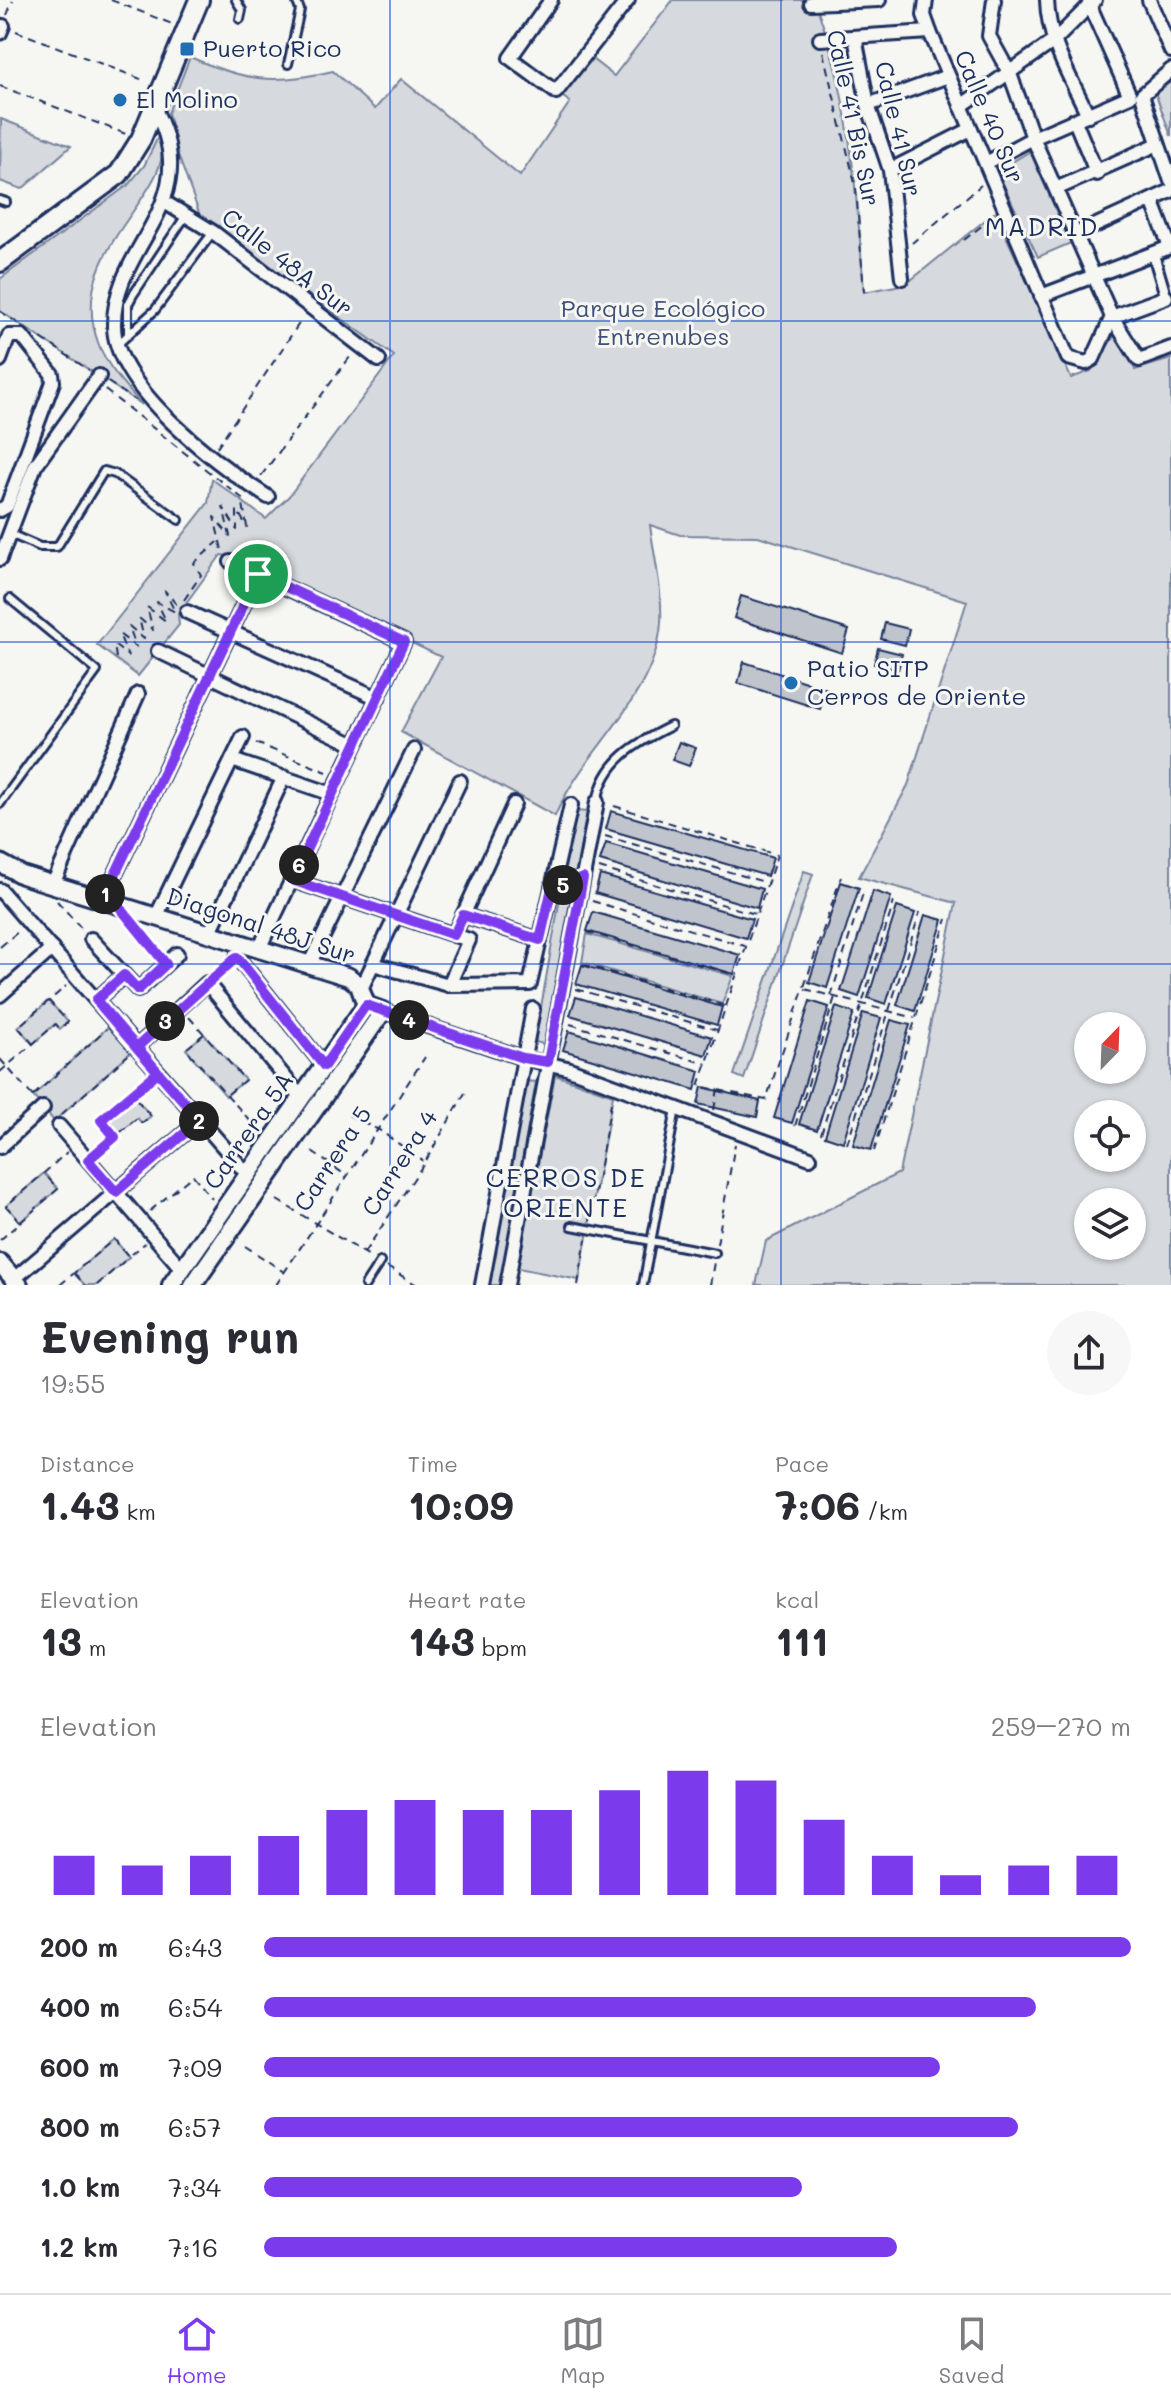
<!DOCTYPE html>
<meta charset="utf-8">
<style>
:root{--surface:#fff;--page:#f7f7f7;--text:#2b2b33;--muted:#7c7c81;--line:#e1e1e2;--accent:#7c3aed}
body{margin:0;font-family:Mali,sans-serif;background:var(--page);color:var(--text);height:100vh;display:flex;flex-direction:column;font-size:30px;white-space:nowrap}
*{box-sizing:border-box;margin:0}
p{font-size:26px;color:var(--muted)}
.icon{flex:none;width:44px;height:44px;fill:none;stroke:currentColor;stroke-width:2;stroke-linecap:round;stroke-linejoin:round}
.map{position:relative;height:1285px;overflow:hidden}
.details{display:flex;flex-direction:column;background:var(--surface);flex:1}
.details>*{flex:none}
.needle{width:52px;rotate:23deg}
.buttons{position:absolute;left:1074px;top:1012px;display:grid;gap:16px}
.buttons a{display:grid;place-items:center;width:72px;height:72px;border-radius:50%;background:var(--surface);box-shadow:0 2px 6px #0004;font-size:40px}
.pin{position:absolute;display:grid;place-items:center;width:68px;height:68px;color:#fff;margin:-34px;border:4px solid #fff;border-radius:50%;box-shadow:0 2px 8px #0007}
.km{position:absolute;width:40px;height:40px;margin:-20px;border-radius:50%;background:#222;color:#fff;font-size:22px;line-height:40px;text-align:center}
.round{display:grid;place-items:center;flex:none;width:84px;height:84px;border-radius:42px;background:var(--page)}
.overview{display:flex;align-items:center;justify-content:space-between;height:136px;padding:0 40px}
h1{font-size:44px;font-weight:700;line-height:60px}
.stats{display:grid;grid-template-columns:repeat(3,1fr);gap:12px;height:136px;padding:8px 40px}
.stats div{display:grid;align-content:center}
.stats b{font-size:40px;font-weight:700}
.stats small{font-size:22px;font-weight:400}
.stats p{font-size:22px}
.chart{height:224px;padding:16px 40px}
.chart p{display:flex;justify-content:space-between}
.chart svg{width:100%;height:144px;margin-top:8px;stroke:var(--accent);stroke-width:6}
ul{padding:0 40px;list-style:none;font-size:26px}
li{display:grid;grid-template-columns:128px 96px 1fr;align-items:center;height:60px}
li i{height:20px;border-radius:10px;background:var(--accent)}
.tabs{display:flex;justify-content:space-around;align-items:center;height:112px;border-top:2px solid var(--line);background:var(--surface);font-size:22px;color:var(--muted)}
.tabs a{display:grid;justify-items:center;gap:4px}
.tabs .current{color:var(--accent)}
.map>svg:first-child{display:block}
.green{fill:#d6d9dd;stroke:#78849e;stroke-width:2;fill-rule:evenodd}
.building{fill:#c0c4cd;stroke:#1b2f5e;stroke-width:2}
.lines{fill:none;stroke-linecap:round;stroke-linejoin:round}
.service-casing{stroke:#1b2f5e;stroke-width:12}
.pedestrian-casing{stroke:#1b2f5e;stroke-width:15}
.minor-casing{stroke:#1b2f5e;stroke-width:18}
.tertiary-casing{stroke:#1b2f5e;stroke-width:22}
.secondary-casing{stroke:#1b2f5e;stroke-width:24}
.path{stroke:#1b2f5e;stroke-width:2;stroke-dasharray:8 6;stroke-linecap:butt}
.service{stroke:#f6f6f2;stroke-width:6}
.pedestrian{stroke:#f6f6f2;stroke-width:9}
.minor{stroke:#f6f6f2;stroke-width:12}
.tertiary{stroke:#f6f6f2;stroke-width:16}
.secondary{stroke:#f6f6f2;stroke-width:18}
.route-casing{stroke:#fff;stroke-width:16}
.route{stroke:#7c3aed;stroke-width:10}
.grid{fill:none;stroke:#1d4ed8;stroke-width:2;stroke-opacity:0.55}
.poi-dot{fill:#1f6fb2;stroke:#f6f6f2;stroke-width:3}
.labels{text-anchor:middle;stroke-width:6;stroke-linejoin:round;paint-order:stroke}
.poi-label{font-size:24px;fill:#1b2f5e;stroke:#f6f6f2;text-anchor:start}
.street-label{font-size:24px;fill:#1b2f5e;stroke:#f6f6f2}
.park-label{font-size:24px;fill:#405177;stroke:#f6f6f2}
.neighbourhood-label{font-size:26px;letter-spacing:2px;fill:#1b2f5e;stroke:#f6f6f2}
</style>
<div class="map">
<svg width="1171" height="1285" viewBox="0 0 1171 1285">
<rect width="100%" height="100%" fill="#f6f6f2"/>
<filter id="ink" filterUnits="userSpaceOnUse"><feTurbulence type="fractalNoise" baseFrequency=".0125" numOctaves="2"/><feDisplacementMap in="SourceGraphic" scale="16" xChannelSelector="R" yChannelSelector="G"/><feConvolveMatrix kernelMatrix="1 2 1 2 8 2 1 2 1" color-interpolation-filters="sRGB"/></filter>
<g filter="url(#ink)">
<g class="green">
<path d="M673 0H814C850 91 857 195 864 292L906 284 995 212 1071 378 1091 371 1119 329 1135 370 1171 359V1285H756L766 1241 899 1173 956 903 859 877 908 785 967 601 758 536 680 535 650 525C654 556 663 592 661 623 655 699 583 750 555 816L401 732 441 657 234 557 221 555 178 614 179 625 138 676 97 645 208 503 212 479 266 519 289 496 394 356 201 218 178 155 168 113 190 57C245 81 274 85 333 71L375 109 401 79 520 176 570 102 559 94 588 56 614 76ZM1088 1026H1132V1070H1088ZM1088 1114H1132V1158H1088ZM1088 1202H1132V1246H1088Z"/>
<polygon points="1171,82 1171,136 1155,92"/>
<polygon points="1,119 71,146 22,189 0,181"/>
<path d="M159 135C183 191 61 248 99 345 108 368 126 387 142 405L0 311V279L128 185 144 166Z"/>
<polygon points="1037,147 1078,240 1038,257 997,171"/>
<polygon points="575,811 587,812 544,1044 535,1042"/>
<polygon points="804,871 813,874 744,1079 734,1075"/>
<polygon points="587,934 733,976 722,1004 582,962"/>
<polygon points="49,1001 68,1022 60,1029 55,1024 33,1044 18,1027"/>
<polygon points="108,1027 131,1052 54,1121 33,1096"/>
<polygon points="204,1034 245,1080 226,1096 186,1049"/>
<polygon points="555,1075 613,1095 579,1280 518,1268"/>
<polygon points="525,1081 536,1082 500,1285 488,1285"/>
<polygon points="132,1094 151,1116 142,1123 137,1118 115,1137 101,1120"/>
<polygon points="44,1173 58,1189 21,1222 6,1206"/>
<polygon points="114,1239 129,1257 97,1285 85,1285 74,1273"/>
</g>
<g class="building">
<polygon points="741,596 849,630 842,653 734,618"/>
<polygon points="885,623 909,629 905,645 881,639"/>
<polygon points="878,648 902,654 898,670 874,664"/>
<polygon points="744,662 827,689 820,709 738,683"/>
<polygon points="679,742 696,748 689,766 672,760"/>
<polygon points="611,811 773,858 767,876 606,829"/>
<polygon points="606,843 762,889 757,908 600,861"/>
<polygon points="600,875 752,919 746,938 595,893"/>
<polygon points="841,882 859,888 827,988 809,982"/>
<polygon points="873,891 891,897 859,997 841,991"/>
<polygon points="897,907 915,913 886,1004 868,998"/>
<polygon points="593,912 740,955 734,974 587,931"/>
<polygon points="925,915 943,920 915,1011 897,1005"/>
<polygon points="582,965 722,1007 717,1025 576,984"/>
<polygon points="576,997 712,1037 706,1055 570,1015"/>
<polygon points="810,1001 829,1007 792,1123 774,1118"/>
<polygon points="836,1007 854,1013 817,1130 799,1124"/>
<polygon points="863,1013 881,1018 843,1142 825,1136"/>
<polygon points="891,1020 910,1025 871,1150 853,1145"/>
<polygon points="569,1031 700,1071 695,1090 563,1050"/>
<polygon points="702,1087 760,1101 757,1117 698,1104"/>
</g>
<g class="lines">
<defs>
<g id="service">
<polyline points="236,0 242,10 240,19"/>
<polyline points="288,64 300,10 296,0"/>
<polyline points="0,200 6,202"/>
<polyline points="128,333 128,304 133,295 187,214"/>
<polyline points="118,344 155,310 213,232"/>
<polyline points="10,534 40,547 57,547 104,471 115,474 179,520"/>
<path d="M597 802C604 761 636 743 671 726"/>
<polyline points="0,804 97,671 10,599"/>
<polyline points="572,1226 715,1253"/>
<polyline points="365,1285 380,1262"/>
<polyline points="643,1285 676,1109"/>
</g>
<polyline id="pedestrian" points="1153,253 1166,297"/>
<g id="minor">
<polyline points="551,0 510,58 556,92 628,0"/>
<polyline points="926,0 924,15 930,32 1068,358 1086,363 1093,359 1112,317 1166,297"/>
<polyline points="994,0 989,36 1010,74 1033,138 1112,317 1139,360 1171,348"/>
<path d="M1047 0C1048 42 1071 78 1088 115"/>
<polyline points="1149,0 1171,51"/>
<polyline points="811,3 879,0"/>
<polyline points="0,33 3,26"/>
<polyline points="855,37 868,105 890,170 902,278"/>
<polyline points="820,39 930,32"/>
<polyline points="1171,70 1142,95 1171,181"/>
<polyline points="868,105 948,76"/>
<polyline points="961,106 1054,41 1095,0"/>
<path d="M154 108C207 204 113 244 114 325 114 388 219 466 268 497"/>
<polyline points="1075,121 1097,174"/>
<polyline points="986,163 1033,138 1130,96 1089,4"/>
<polyline points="890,170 971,129"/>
<polyline points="1058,188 1158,144"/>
<polyline points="166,203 213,232 379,360"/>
<polyline points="1077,234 1171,191"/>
<polyline points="1041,296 1170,247 1152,200"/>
<polyline points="0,360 9,336 22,336 52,374 53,382 7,506 0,510"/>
<polyline points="0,559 35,466 99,376"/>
<polyline points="231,562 404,642 259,949"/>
<polyline points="187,612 378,698"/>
<polyline points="158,651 355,745"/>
<polyline points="232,760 332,794"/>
<polyline points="292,880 469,940 449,985"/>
<polyline points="53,884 138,694"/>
<polyline points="552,888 583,878"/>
<polyline points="0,890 248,1175"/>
<polyline points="103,900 258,574"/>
<polyline points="463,915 540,940"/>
<polyline points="156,917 243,737"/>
<polyline points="209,934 284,777"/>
<polyline points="454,935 514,804"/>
<polyline points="91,939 138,990 177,954"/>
<polyline points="237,957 324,1066"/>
<polyline points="373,964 449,985 530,984 571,805"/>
<polyline points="309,965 414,750"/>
<polyline points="361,989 460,781"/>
<polyline points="0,995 52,949"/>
<polyline points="96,1000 124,975"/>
<polyline points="383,1011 523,1058 567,1068 810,1158"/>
<polyline points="137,1047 207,983 302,1098"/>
<polyline points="59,1126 182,1269"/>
<polyline points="0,1147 43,1108"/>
<polyline points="14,1279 200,1120"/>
<polyline points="482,1285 533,1009"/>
<polyline points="507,1285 597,802"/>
</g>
<g id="tertiary">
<polyline points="0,863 22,875 349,977 359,985 366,1005"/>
<polyline points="0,1263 19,1285"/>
<polyline points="171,1285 366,1005"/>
<polyline points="193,1285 383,1011 366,1005"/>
</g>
<polyline id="secondary" points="0,262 119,174 141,139 199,0"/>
</defs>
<use href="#service" class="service-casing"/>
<use href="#pedestrian" class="pedestrian-casing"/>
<use href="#minor" class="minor-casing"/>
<use href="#tertiary" class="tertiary-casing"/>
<use href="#secondary" class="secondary-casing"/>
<g class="path">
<polyline points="111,0 172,24"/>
<polyline points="7,15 13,0"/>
<polyline points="16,31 146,81"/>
<polyline points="823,52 856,187 864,292"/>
<polyline points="0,86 126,134"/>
<polyline points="964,240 993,217"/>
<polyline points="912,243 981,185"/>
<polyline points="0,311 19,324"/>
<polyline points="41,338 89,370"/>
<polyline points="108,382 136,401"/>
<polyline points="105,390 242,498 247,527 237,510 237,530 223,507 230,536 214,517 223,554"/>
<polyline points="217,447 302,319"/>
<polyline points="261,476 353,353"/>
<polyline points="184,600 201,575 194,563 218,542"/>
<polyline points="116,658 114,645 128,656 119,634 136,647 129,626 144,639 139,618 153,630 147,607 166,621 157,602 175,612 165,591 178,606"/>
<polyline points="256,743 327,772"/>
<polyline points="614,806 777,855 699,1086 766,1100 841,877"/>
<polyline points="605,836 768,883"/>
<polyline points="599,868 755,914"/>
<polyline points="57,901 82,929"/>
<polyline points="592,901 745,946"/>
<polyline points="134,925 158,954"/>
<polyline points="587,932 735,975"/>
<polyline points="0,947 20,930"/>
<polyline points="582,964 726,1006"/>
<polyline points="216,975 227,966"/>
<polyline points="576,989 717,1030"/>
<polyline points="805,989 915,1018"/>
<polyline points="831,996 864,890"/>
<polyline points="189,1017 245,1080 228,1094"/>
<polyline points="570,1024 707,1064"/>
<polyline points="204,1034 186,1049 261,1133"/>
<polyline points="33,1044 18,1027 48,1001"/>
<polyline points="0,1059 36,1100"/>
<polyline points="0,1072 56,1024 60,1029 68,1022 49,1001 66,986"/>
<polyline points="33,1096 106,1029"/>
<polyline points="714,1110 718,1089"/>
<polyline points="61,1115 128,1055"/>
<polyline points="349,1115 379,1130 423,1161"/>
<polyline points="795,1126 835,997"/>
<polyline points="821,1134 894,902"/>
<polyline points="115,1137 101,1120 131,1094"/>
<polyline points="847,1144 920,912"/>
<polyline points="98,1151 137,1118 142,1123 151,1116 132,1094 149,1079"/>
<polyline points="874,1151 947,919"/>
<polyline points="312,1152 347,1176"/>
<polyline points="277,1200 371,1257"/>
<polyline points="150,1211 193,1175 212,1199"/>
<polyline points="590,1221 612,1097"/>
<polyline points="20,1222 6,1206 43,1174"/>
<polyline points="0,1240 58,1189 44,1173 67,1152"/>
<polyline points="717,1244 735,1144"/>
<polyline points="245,1246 284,1272"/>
<polyline points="364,1253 425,1162 465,1093"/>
<polyline points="387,1267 417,1285"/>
<polyline points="75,1274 85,1285"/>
<polyline points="60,1285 114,1239 129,1257 145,1243"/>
<polyline points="97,1285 129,1257"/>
<polyline points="276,1285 425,1057"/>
<polyline points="578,1285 586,1239"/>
<polyline points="710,1285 714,1262"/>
</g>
<use href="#service" class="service"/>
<use href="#pedestrian" class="pedestrian"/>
<use href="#minor" class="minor"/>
<use href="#tertiary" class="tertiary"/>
<use href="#secondary" class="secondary"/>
</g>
</g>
<g class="lines" filter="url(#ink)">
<defs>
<path id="route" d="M258 574 103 900 118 905 166 964 138 990 124 975 96 1000C130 1040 165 1080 200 1120L116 1192 88 1160 115 1137 101 1120 158 1072 137 1047 237 957 324 1066 366 1005 523 1058 548 1062 583 878 552 888 540 940 463 915 454 935 292 880 404 642 258 574"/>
</defs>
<use href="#route" class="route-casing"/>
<use href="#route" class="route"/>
</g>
<path class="grid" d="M390 0V1285M781 0V1285M0 321H1171M0 642H1171M0 964H1171"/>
<g class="poi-dot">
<rect x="179" y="41" width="16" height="16" rx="4"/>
<circle cx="120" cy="100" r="8"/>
<circle cx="791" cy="683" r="8"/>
</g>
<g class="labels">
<g class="poi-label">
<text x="203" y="57">Puerto Rico</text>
<text x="136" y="108">El Molino</text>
<text x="807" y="677">Patio SITP<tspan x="807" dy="28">Cerros de Oriente</tspan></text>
</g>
<g class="street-label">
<text transform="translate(989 117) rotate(67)" y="8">Calle 40 Sur</text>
<text transform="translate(853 118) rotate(78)" y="8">Calle 41 Bis Sur</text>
<text transform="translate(898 129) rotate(77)" y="8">Calle 41 Sur</text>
<text transform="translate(287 263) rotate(38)" y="8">Calle 48A Sur</text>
<text transform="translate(261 926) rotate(18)" y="8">Diagonal 48J Sur</text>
<text transform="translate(249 1131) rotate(-55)" y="8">Carrera 5A</text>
<text transform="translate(333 1159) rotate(-57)" y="8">Carrera 5</text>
<text transform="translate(400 1163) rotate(-58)" y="8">Carrera 4</text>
</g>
<g class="park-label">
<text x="663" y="317">Parque Ecológico<tspan x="663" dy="28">Entrenubes</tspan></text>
</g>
<g class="neighbourhood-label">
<text x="1042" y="236">MADRID</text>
<text x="566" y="1187">CERROS DE<tspan x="566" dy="30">ORIENTE</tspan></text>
</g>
</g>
</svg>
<div class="buttons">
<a><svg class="needle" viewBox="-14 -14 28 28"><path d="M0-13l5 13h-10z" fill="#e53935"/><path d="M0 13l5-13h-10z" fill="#7c7c81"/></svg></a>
<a><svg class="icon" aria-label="locate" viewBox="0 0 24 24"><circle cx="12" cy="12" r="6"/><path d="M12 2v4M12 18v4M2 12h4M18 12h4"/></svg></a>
<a><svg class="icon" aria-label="layers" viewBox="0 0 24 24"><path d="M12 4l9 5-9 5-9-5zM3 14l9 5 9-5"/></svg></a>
</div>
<div class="pin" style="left:258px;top:574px;background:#1e9e55"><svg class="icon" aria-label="arrive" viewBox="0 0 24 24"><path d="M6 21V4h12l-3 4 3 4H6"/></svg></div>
<b class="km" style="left:105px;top:894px">1</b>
<b class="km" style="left:199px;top:1121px">2</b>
<b class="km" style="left:165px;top:1021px">3</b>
<b class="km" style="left:409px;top:1020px">4</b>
<b class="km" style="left:563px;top:885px">5</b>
<b class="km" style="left:299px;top:865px">6</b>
</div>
<section class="details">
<div class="overview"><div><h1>Evening run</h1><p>19:55</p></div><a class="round"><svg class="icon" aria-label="share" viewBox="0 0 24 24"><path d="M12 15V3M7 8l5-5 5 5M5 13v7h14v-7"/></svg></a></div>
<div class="stats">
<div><p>Distance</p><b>1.43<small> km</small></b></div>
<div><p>Time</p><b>10:09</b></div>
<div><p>Pace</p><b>7:06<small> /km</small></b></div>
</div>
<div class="stats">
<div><p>Elevation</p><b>13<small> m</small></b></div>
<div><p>Heart rate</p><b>143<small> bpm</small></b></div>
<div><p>kcal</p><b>111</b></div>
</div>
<div class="chart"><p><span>Elevation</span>259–270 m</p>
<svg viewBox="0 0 160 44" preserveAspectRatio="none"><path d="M5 44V32M15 44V35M25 44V32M35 44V26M45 44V18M55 44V15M65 44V18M75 44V18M85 44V12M95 44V6M105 44V9M115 44V21M125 44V32M135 44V38M145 44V35M155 44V32"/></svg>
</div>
<ul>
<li><b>200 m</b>6:43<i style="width:100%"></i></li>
<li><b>400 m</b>6:54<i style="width:89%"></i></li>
<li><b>600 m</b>7:09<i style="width:78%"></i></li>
<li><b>800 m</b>6:57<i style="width:87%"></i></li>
<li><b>1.0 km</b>7:34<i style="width:62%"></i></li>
<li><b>1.2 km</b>7:16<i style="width:73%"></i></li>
</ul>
</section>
<nav class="tabs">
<a class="current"><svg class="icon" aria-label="home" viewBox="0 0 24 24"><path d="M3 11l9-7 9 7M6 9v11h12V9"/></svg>Home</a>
<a><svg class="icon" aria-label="map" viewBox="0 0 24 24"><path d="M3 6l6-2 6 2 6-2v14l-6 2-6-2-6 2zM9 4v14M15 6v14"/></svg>Map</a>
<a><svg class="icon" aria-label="saved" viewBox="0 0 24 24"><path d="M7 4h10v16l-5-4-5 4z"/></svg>Saved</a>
</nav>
